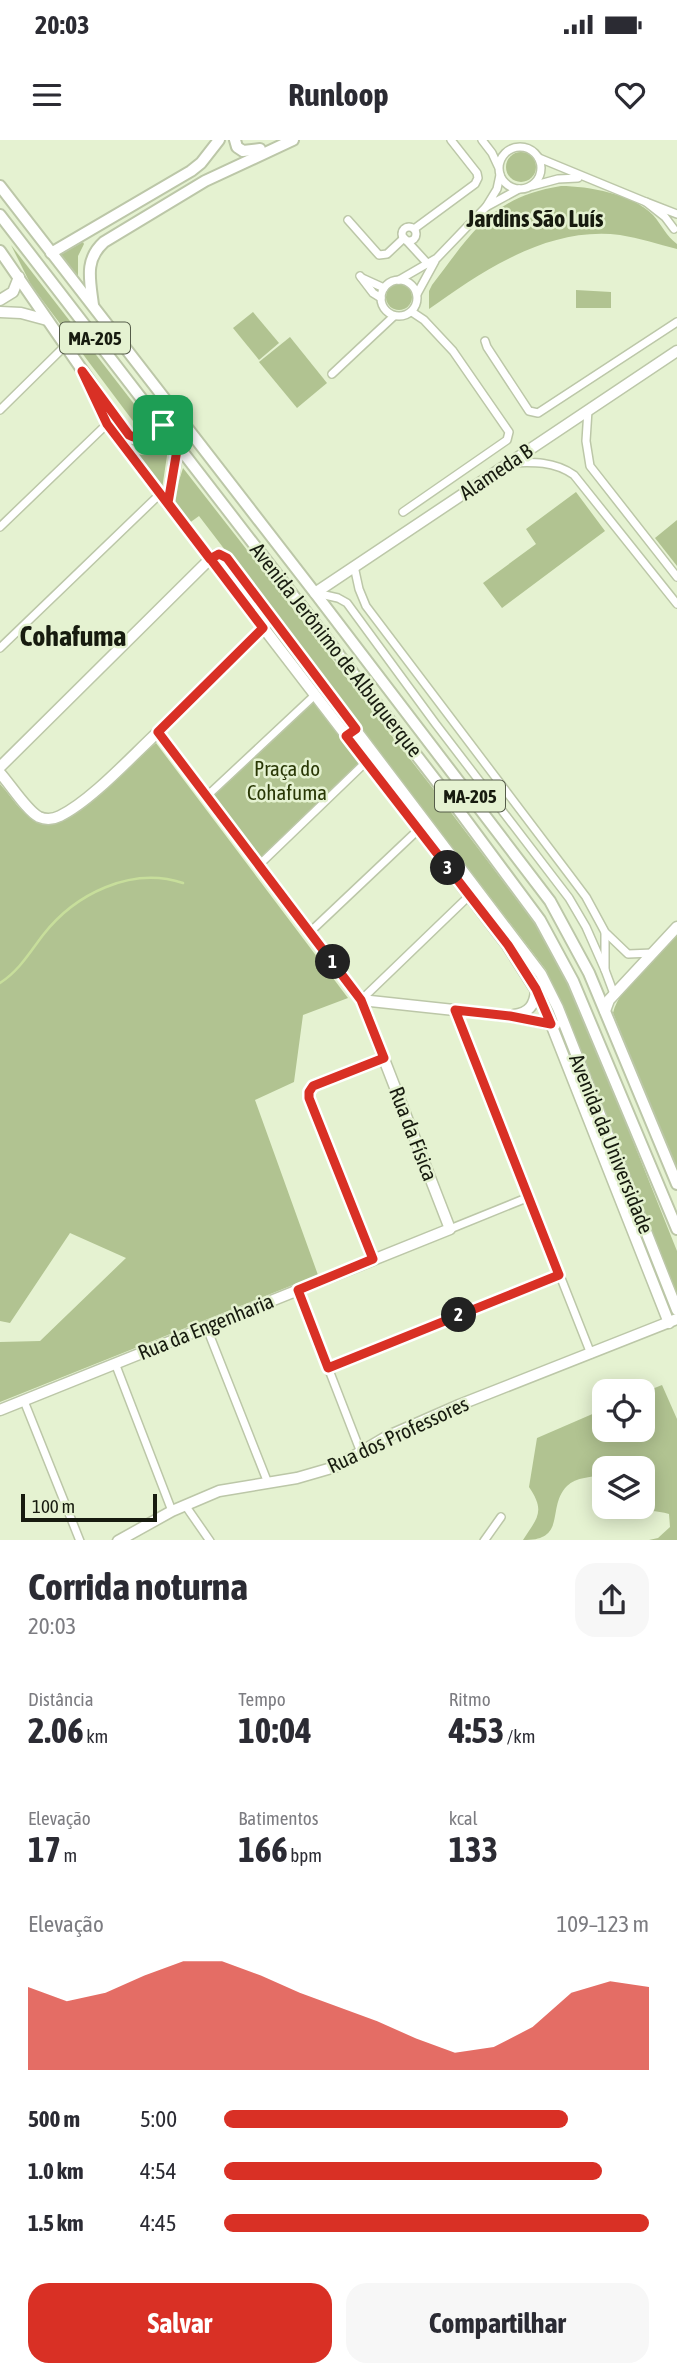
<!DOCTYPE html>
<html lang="pt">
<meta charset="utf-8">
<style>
:root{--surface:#fff;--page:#f7f7f7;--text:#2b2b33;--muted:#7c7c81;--accent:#d93025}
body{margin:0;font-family:"Asap Condensed",sans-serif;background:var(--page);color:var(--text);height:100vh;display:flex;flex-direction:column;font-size:26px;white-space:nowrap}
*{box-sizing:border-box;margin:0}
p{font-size:23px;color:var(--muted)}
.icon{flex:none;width:38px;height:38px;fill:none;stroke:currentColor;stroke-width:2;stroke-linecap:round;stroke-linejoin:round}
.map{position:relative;height:1400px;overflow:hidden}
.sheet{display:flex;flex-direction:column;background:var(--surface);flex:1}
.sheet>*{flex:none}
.fabs{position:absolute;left:592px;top:1239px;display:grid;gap:14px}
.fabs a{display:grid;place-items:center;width:63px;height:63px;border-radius:14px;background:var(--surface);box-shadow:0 4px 18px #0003;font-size:35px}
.scale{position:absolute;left:21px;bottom:18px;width:136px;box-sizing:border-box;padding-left:7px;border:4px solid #171b0f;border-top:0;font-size:19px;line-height:24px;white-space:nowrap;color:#171b0f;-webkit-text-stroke:5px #e5f2d1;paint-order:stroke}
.pin{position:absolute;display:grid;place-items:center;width:60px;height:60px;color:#fff;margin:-30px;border-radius:14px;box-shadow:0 4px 10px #0006}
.km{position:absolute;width:35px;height:35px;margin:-18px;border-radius:50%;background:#222;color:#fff;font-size:19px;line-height:35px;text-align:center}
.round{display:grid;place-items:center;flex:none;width:74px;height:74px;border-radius:21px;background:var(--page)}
.overview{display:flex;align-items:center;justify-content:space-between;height:119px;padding:0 28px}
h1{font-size:38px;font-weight:700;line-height:52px}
.stats{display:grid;grid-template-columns:repeat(3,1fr);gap:10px;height:119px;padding:7px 28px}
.stats div{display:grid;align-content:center}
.stats b{font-size:35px;font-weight:700}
.stats small{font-size:19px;font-weight:400}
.stats p{font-size:19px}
.chart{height:196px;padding:14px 28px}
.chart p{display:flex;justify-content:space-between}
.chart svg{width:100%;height:126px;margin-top:7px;fill:var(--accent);opacity:.7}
.primary-button{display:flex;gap:14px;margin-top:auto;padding:14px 28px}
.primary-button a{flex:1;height:80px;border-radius:21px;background:var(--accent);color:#fff;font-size:28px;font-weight:700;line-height:80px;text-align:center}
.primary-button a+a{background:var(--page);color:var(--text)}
ul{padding:0 28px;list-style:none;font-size:23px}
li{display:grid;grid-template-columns:112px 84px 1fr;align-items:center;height:52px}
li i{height:18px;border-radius:9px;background:var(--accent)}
.status{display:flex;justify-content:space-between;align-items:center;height:49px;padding:0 35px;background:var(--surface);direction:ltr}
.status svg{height:19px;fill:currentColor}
header{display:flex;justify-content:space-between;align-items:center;height:91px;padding:0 28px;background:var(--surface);font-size:32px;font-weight:700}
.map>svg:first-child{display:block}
.green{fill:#b1c391}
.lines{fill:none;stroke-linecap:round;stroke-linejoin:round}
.stream{stroke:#c7de9b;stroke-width:2.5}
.street-casing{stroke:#bcc7a8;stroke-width:10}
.secondary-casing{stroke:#bcc7a8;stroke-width:13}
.primary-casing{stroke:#bcc7a8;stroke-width:14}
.street{stroke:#fff;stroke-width:7}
.secondary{stroke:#fff;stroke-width:10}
.primary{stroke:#fff;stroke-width:10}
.route-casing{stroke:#fff;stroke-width:14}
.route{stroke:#d93025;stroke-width:9}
.labels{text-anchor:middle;stroke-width:5;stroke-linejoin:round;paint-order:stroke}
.shield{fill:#e5f2d1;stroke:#555c49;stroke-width:2}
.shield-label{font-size:19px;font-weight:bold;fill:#171b0f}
.street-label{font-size:21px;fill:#171b0f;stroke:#e5f2d1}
.park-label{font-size:21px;fill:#293705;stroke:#e5f2d1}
.quarter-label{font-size:24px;font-weight:bold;fill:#171b0f;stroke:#e5f2d1}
.district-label{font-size:28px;font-weight:bold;fill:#171b0f;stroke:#e5f2d1}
</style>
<div class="status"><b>20:03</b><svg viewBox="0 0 49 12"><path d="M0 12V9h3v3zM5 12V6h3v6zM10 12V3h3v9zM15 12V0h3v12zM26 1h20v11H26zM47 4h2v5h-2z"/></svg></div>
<header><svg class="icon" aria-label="menu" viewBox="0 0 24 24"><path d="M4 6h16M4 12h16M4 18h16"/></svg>Runloop<svg class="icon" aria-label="heart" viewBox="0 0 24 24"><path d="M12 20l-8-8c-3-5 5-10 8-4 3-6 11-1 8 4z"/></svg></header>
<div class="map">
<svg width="677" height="1401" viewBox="0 0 677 1401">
<rect width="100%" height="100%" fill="#e5f2d1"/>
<g class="green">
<circle cx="521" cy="27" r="15"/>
<path d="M561 46C588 46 633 54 653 75 662 85 666 96 677 104V109C658 104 639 98 620 95 549 86 483 130 429 169V151L432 145C472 93 491 57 561 46Z"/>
<polygon points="83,102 84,104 78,116 78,137 60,115"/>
<polygon points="11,105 145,278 140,281 133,281 31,145"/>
<circle cx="399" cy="157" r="13"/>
<polygon points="576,150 611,152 611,168 576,168"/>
<polygon points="253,172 279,203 259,220 233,188"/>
<polygon points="290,197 327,243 297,268 259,222"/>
<path d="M165 304 168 309 162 349 134 314C147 316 158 315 165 304Z"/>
<polygon points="183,328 431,646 536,785 562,828 585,881 677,1111 677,1156 546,830 199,376 188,384 172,363"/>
<polygon points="576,352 605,391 502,468 483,443 536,404 526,389"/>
<polygon points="677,380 677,426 655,398"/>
<polygon points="315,559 367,627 258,725 206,657"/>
<path d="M156 603 348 858 303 875 294 942 255 960 318 1135 0 1262V1202L40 1201 126 1118 70 1093 10 1183 0 1181V644C19 665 28 689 61 681Z"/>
<path d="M677 795V1036L613 873C620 845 657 816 677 795Z"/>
<polygon points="563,891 672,1167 671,1168 669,1169 558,892"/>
<path d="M662 1245 677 1279V1400H649L658 1398 670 1387 669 1374C657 1370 644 1372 632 1367H642V1328H604V1335C592 1337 576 1337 567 1346 546 1367 568 1401 523 1400 537 1378 546 1372 529 1347L537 1298 604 1269V1290H642V1253Z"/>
</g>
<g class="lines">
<path class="stream" d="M0 843C19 831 30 812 43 795 75 754 131 726 183 743"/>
<defs>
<g id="street">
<polyline points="482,0 492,13 498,26"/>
<circle cx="520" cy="28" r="21"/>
<polyline points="539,18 646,62"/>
<polyline points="500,35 497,49 486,67 519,49"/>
<polyline points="532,46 558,39 578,38"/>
<polyline points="348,80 379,115 387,114 404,98"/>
<circle cx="409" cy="94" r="7"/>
<polyline points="414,89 475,44 478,38 477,33 451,0"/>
<polyline points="674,89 665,77 646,62 677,74"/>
<polyline points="406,100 428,124"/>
<polyline points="360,136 373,153 381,158"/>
<polyline points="362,138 384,148"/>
<circle cx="399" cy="158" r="18"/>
<polyline points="399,140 437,118 486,67"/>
<polyline points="417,154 435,121"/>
<polyline points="485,201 487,207 529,271 538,273 677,182"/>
<polyline points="332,234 394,176"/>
<polyline points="0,270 65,206"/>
<polyline points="588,270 586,301 590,326 677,437"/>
<path d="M510 323C533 322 554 321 574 335L677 464"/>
<polyline points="403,372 507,300 509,292 453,211 424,180 412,172"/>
<polyline points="0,387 107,284"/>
<polyline points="354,426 359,449 366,466 568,733 586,757 605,792 628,814 653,813"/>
<polyline points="316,453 338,458 347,463 435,583 569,758 586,787 605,830"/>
<polyline points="0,508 160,354"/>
<polyline points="158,592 263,488"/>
<polyline points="207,656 315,555"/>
<polyline points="259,725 366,622"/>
<polyline points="310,792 418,690"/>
<polyline points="605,793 605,830 614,854"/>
<polyline points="361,860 469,756"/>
<polyline points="455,870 591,1214"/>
<polyline points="450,1089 529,1057"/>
<polyline points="373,1119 309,958 309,952 313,946 384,918"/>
<polyline points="298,1150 360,1310"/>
<polyline points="206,1186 268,1343"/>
<polyline points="115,1223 172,1371"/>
<polyline points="328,1228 559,1134"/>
<polyline points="24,1261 80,1401"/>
<polyline points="185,1365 210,1401"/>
<polyline points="484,1401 501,1377"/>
</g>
<g id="secondary">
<polyline points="0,160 13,152 19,137"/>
<polyline points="0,172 21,173 47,180"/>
<polyline points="88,244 107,284 507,805 535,849 551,884 669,1183"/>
<polyline points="315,453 677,211"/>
<polyline points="0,627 210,419 216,415 223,415 541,834 558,868 677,1170"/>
<path d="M0 633C10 644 27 671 39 677 46 680 54 679 60 676 91 661 132 616 158 592L361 860 450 1089 0 1270"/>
<polyline points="361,860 510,876 555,885"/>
<polyline points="605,871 609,860 677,787"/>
<path d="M514 875C529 873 535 865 536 850"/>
<polyline points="118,1401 172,1371 219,1351 297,1338 335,1327 386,1297 459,1265 677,1179"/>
</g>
<g id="primary">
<polyline points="235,0 237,7 243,11 260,9"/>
<polyline points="0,46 315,453 550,761 589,833 677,1044"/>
<polyline points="0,75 454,664 540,780 573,841 677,1089"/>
<polyline points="0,111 125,292 136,299 151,297 163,285 170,267"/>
<polyline points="51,113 191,31 201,23 219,0"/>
<path d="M93 165C90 140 84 120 104 102L205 41 293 0"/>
<polyline points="168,364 178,305"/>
</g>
</defs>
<use href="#street" class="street-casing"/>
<use href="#secondary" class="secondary-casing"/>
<use href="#primary" class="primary-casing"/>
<use href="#street" class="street"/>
<use href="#secondary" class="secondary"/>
<use href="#primary" class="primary"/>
</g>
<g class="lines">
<defs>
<path id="route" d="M163 285 178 304 168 363 263 488 158 592 361 860 384 918 313 946 309 952V958L373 1119 298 1150 328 1228 559 1135 455 870 510 876 551 884 536 849 508 805 346 596 356 589 227 418 219 414 210 419 107 284 82 231 129 295C144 303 154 297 163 285"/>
</defs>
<use href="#route" class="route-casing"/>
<use href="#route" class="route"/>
</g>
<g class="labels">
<g class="shield">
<rect x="60" y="182.5" width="70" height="31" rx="5"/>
<rect x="435" y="640.5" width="70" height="31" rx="5"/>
</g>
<g class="shield-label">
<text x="95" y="205">MA-205</text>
<text x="470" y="663">MA-205</text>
</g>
<g class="street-label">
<text transform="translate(496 332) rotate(-34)" y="7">Alameda B</text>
<text transform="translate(336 510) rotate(52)" y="7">Avenida Jerônimo de Albuquerque</text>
<text transform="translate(413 994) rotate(69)" y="7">Rua da Física</text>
<text transform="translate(611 1004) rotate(68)" y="7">Avenida da Universidade</text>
<text transform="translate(206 1187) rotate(-22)" y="7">Rua da Engenharia</text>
<text transform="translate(398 1295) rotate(-25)" y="7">Rua dos Professores</text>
</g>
<g class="park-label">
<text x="287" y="636">Praça do<tspan x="287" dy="24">Cohafuma</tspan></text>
</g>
<g class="quarter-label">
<text x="535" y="87">Jardins São Luís</text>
</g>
<g class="district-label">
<text x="73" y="506">Cohafuma</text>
</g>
</g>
</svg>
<div class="fabs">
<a><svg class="icon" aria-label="locate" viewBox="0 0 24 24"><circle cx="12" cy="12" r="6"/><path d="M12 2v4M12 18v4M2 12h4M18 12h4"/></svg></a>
<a><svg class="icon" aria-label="layers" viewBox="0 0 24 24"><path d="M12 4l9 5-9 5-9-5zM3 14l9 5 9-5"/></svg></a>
</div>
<div class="scale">100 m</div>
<div class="pin" style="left:163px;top:285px;background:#1e9e55"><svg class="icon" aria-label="arrive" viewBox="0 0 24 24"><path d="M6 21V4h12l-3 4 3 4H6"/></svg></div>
<b class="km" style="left:333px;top:822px">1</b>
<b class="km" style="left:459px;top:1175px">2</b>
<b class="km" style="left:448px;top:728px">3</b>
</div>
<section class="sheet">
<div class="overview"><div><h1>Corrida noturna</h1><p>20:03</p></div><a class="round"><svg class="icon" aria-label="share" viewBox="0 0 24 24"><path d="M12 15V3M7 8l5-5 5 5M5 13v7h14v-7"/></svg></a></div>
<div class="stats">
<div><p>Distância</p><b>2.06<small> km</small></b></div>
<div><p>Tempo</p><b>10:04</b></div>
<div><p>Ritmo</p><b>4:53<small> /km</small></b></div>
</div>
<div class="stats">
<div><p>Elevação</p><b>17<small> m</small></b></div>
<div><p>Batimentos</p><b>166<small> bpm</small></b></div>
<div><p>kcal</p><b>133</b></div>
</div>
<div class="chart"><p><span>Elevação</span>109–123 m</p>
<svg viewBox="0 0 160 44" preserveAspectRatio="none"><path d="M0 44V15L10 20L20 17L30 11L40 6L50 6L60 11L70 17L80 22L90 27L100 33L110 38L120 36L130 29L140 17L150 13L160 15V44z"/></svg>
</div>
<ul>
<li><b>500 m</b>5:00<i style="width:81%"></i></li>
<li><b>1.0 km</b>4:54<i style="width:89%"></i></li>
<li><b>1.5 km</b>4:45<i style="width:100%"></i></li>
</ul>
<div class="primary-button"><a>Salvar</a><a>Compartilhar</a></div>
</section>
